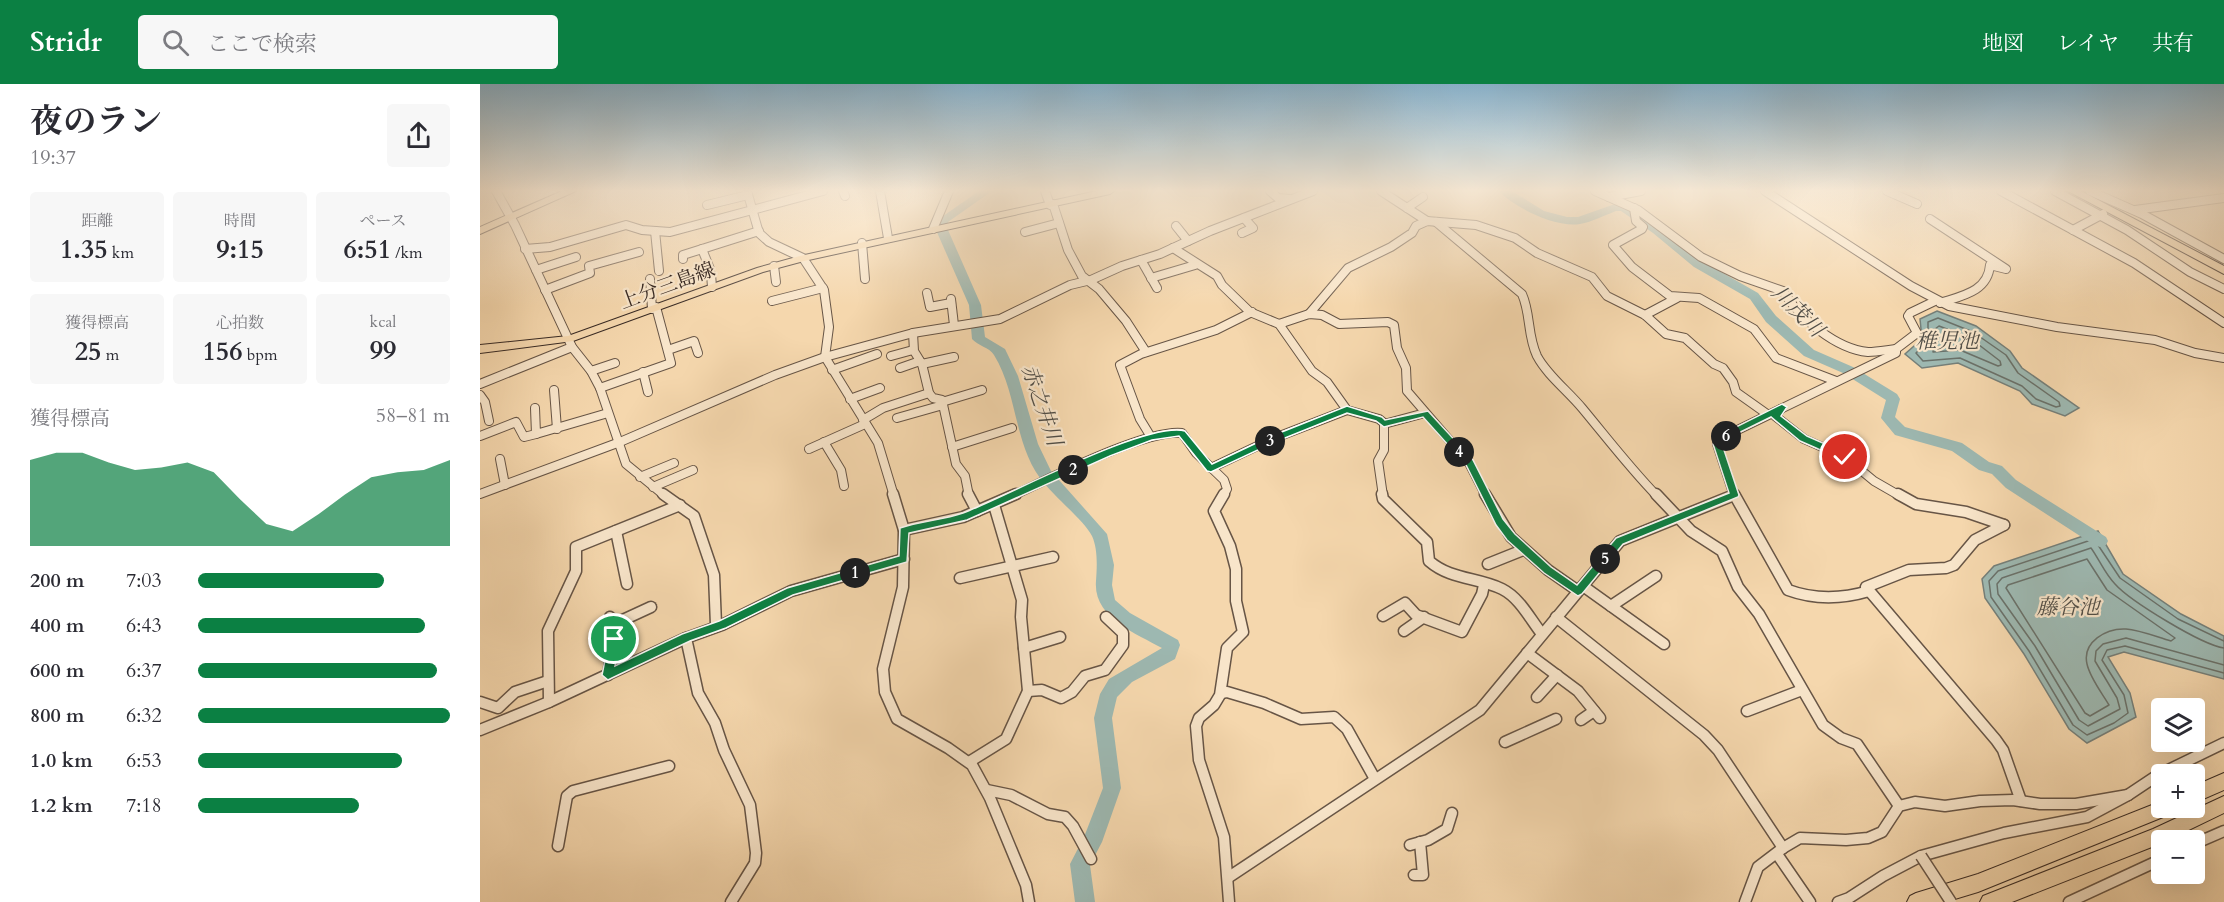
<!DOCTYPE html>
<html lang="ja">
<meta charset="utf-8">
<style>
:root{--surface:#fff;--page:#f7f7f7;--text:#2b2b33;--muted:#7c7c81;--accent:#0b8043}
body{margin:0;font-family:Cardo,"Noto Serif JP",serif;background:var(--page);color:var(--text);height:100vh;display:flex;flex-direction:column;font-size:22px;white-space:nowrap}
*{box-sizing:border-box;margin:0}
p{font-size:20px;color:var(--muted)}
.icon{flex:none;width:33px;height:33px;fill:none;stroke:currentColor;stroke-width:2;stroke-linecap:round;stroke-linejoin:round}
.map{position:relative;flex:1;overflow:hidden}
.drawer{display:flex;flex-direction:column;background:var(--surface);width:480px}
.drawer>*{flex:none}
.buttons{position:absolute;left:1671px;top:614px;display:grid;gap:12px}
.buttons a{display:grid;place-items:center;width:54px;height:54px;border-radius:6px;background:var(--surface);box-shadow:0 6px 24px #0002;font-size:30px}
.pin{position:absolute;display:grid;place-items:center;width:51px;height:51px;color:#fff;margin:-26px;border:3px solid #fff;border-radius:50%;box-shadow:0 2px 6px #0007}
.km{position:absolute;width:30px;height:30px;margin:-15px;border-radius:50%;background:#222;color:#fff;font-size:16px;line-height:30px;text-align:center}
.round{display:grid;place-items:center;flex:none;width:63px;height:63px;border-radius:6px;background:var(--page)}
.summary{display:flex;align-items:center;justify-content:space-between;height:102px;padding:0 30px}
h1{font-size:33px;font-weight:700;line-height:45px}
.metrics{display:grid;grid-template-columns:repeat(3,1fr);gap:9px;height:102px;padding:6px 30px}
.metrics div{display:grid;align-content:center;border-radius:6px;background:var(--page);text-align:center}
.metrics b{font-size:26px;font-weight:700}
.metrics small{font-size:16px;font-weight:400}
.metrics p{font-size:16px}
.chart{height:168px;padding:12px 30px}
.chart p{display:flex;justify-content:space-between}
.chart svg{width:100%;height:108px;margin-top:6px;fill:var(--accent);opacity:.7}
ul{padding:0 30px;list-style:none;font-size:20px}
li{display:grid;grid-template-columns:96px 72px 1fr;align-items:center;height:45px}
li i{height:15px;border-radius:8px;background:var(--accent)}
header{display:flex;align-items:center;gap:36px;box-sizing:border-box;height:84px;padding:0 30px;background:var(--accent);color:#fff}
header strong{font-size:28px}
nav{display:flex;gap:33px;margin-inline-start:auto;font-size:21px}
.search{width:420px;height:54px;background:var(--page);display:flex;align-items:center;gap:15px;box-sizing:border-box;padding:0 21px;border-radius:6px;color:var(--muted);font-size:22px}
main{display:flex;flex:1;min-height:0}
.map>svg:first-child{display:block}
.water{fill:#9db8b1;stroke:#757f79;stroke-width:1.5}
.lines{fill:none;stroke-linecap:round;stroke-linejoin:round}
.shore{stroke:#6a716a;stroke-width:1.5}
.river{fill:#9db8b1;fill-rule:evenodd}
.minor-tunnel{stroke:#cfb492;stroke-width:8;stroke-dasharray:8 4;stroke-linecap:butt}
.minor-far1-casing{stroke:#675546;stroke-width:10}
.minor-casing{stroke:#675546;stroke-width:13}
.major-casing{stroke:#382a24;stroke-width:2}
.highway-casing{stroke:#382a24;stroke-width:2}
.minor-far1{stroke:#f8e5ca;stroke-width:8}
.minor{stroke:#f8e5ca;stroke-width:10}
.major{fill:#f5d7ad;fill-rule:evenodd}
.highway{fill:#f5d7ad;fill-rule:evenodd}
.minor-bridge-casing{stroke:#675546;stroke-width:13;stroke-linecap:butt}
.minor-bridge{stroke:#f8e5ca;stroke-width:10}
.route{fill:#0b8043;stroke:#fff;stroke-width:1.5}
.labels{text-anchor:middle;stroke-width:4.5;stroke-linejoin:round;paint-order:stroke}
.street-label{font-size:20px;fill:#382a24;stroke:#f8e5ca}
.water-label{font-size:21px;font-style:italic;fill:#514e47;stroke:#f8e5ca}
</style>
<header>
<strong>Stridr</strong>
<div class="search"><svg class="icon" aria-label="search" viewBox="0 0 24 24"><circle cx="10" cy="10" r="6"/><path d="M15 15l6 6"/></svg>ここで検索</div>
<nav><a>地図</a><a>レイヤ</a><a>共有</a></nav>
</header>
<main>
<section class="drawer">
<div class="summary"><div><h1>夜のラン</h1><p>19:37</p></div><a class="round"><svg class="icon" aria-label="share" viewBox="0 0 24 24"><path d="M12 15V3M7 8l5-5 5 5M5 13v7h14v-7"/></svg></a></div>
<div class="metrics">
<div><p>距離</p><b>1.35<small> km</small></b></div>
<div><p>時間</p><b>9:15</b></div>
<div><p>ペース</p><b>6:51<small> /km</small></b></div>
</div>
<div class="metrics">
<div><p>獲得標高</p><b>25<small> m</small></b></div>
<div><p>心拍数</p><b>156<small> bpm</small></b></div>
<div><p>kcal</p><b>99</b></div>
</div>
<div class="chart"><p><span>獲得標高</span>58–81 m</p>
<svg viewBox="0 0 160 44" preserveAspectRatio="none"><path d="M0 44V9L10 6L20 6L30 10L40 13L50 12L60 10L70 14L80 25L90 35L100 38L110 31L120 23L130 16L140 14L150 13L160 9V44z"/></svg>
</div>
<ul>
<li><b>200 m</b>7:03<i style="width:74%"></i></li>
<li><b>400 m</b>6:43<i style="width:90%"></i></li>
<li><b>600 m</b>6:37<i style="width:95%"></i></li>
<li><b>800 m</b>6:32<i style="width:100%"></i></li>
<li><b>1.0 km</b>6:53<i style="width:81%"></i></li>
<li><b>1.2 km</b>7:18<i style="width:64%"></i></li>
</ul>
</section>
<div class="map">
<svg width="1744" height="818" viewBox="0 0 1744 818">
<rect width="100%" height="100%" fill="#f5d7ad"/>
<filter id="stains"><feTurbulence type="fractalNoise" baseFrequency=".00333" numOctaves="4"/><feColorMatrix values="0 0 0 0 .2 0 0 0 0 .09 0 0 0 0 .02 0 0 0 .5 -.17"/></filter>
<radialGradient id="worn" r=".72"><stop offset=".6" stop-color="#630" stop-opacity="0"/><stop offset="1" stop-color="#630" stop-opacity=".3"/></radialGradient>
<g class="water">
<polygon points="1457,227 1496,242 1530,267 1542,284 1599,324 1585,332 1552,320 1540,307 1478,279 1442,284 1425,270 1442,255 1440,235"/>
<polygon points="1618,447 1643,490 1701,530 1744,552 1744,595 1644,568 1628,573 1650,609 1656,633 1607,659 1589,645 1544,570 1505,514 1502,495 1514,482"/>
</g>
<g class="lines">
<g class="shore">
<polygon points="1458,234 1493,248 1526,271 1538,289 1579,318 1580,322 1576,323 1556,315 1542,302 1480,274 1443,277 1436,269 1448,257 1448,238"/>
<polygon points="1459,242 1490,254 1520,277 1521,281 1518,282 1480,266 1453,268 1455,245"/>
<path d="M1607 475 1627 506 1695 554 1691 557C1677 553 1660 546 1646 545 1626 544 1602 558 1607 580 1610 594 1622 609 1629 621L1610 632 1605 629 1526 504 1528 501Z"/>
<polyline points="1744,557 1698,535 1640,494 1614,455 1518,487 1509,497 1511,513 1549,567 1593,641 1607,651 1634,639 1648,629 1644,611 1622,576 1627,566 1645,562 1744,589"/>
<path d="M1744 564C1722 561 1650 517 1635 500 1625 490 1619 475 1611 464L1522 494 1517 500 1518 510 1555 562 1599 636 1608 642 1640 625 1637 614 1615 577 1616 567 1623 560 1646 554 1744 581"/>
</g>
<g class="river">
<path d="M499 107H512L468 138V146L501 221 505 253 525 265 538 292 558 360 571 387 627 450 634 481 632 501 635 516 650 529 698 556 700 561 695 575 652 598 637 613 632 634 641 704 622 758 610 781 615 818H595L590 780 604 753 623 704 614 634 620 610 629 595 682 564C656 549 613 534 616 497 617 483 618 465 612 452 603 435 573 412 560 394 534 358 537 308 514 271 509 263 498 262 492 255L489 221 456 146V137Z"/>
<path d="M1019 107H1032L1064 127 1087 133H1098L1135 120 1148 122 1181 143 1222 177 1278 209 1296 232 1334 266 1373 283 1417 310 1420 315 1415 333 1425 343 1482 359 1509 378 1522 382 1536 396 1626 453 1628 457 1626 461 1620 463 1614 461 1526 404 1512 390 1499 386 1472 367 1415 351 1401 334 1406 316 1363 289 1324 272 1286 238 1270 215 1214 183 1173 149 1141 127H1136C1125 131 1112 138 1100 140 1076 144 1035 124 1019 107Z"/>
</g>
<polyline class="minor-tunnel" points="1628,131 1644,128"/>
<defs>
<g id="minor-far1">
<polyline points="16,107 35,141 92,263 111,287 120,304 146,380 185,412"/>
<polyline points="267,107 279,149 289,158 323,174 344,206 349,243 345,273 398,359 414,412"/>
<polyline points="363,107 365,112"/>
<polyline points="400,107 408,154"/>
<polyline points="565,107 570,121"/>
<polyline points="790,107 798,114 809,115"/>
<polyline points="901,107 947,137"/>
<path d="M1115 107 1158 126 1221 173 1260 192 1303 207C1319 234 1356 265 1388 268 1397 268 1407 266 1416 265"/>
<polyline points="1285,107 1431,202 1469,222 1577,243 1675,256 1715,269 1744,274"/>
<polyline points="1407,107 1437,120"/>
<polyline points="1521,107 1654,179 1744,239"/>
<polyline points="1575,107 1647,146 1710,188 1744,205"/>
<polyline points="1610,107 1662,130 1744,175"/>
<polyline points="1129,113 1161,107"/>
<polyline points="573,120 588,166 602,192 619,205 646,237 666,268"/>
<polyline points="227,121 268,111"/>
<polyline points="927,124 943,113"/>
<polyline points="1154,124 1156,137 1163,143 1162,145 1133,161 1152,183 1190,212 1219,214 1274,245 1296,274 1356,297"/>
<polyline points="1655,126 1744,114"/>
<path d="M1450 135 1526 185 1510 181C1508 208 1481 212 1460 219"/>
<path d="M956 138 1042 210C1051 230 1047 251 1057 272 1067 291 1088 307 1102 324 1127 354 1149 383 1177 412"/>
<polyline points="696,142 708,157"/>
<polyline points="453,145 469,107"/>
<polyline points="1593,146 1623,130"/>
<polyline points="175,147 179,187"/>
<polyline points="545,148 579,139"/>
<polyline points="762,149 773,144 764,134"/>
<polyline points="382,159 385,195"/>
<polyline points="693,164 737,192 742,201 770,228 799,240 832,287 847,298 867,326 899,335 904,339 904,366 898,377 903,412"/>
<polyline points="45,165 70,163 146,141 162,146 190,148 343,107"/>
<polyline points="222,165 230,185"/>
<polyline points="203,175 203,171 279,147"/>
<polyline points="661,176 677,204"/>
<polyline points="294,182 296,198"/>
<polyline points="56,186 96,173"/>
<polyline points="231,190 232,203"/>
<polyline points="671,194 715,181"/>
<polyline points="170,195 172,225"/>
<polyline points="65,206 110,189 109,182 159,168"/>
<polyline points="447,209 450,223 471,219"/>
<polyline points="471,215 474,241"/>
<polyline points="292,217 343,204"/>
<polyline points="829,230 868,184 911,163 932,149 936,142 947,137 996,141 1035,154 1057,169 1112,193 1127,212 1165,231 1186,250 1205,254 1234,280 1243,284 1253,298 1256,308 1287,330"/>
<polyline points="1165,231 1197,214"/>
<polyline points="799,240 829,230 842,231 859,240 908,238 914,241 917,264 926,284 927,307 989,379 1006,412"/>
<polyline points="433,249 434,267 442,280 449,309 453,314 462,316 476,380 485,392 489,412"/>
<polyline points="188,266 214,257 218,269"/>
<polyline points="411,272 433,266"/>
<polyline points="442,280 474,273"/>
<polyline points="420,284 440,277"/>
<polyline points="352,286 397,270"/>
<polyline points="111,287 135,279"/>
<polyline points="163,288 168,308"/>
<polyline points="0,300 92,263"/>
<polyline points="120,304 191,279 176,223"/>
<polyline points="74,306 77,345"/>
<polyline points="0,311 5,318 9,337"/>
<polyline points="370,315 400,304"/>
<polyline points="462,318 502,306"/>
<polyline points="55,324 56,350 128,329"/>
<polyline points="1301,325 1295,332 1324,355 1365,373 1394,397 1420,412"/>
<polyline points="417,334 463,321"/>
<polyline points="383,336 403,324 449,309"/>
<polyline points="904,340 945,329"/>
<polyline points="0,352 36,338 44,353 56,350"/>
<polyline points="671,353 660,335 640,281 661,270 736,246 772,228"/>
<polyline points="344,358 361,386 364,402"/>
<polyline points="472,363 532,344"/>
<polyline points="329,365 385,340"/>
<polyline points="20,375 25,401"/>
<polyline points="731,384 792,355 867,326"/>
<polyline points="160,393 194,379"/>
<polyline points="173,403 213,386"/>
<polyline points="0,410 140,358 295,291 345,273 433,249 520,235 590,201 611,196 642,182 680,170 730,147 833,107"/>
<path d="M532 412C569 395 666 345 702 349L716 369 744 396 747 405 743 412"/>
<polyline points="1254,412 1237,360 1241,354 1416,269 1416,265 1437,249 1428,232 1430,229 1455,217"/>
</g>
<g id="minor">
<polyline points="183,410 214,432 234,491 236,541"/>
<polyline points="413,410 424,446 423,503 403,585 405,608 417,635 468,664 492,681 510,714 546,801 549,818"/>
<polyline points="488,410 497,427"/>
<polyline points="744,410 734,427 750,462 756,485 756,517 763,548 747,564 740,611 734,621 719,634 716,642 719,676 744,753 749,818"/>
<path d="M902 410 903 415 947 458 949 477C971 496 997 493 1022 505 1040 514 1050 535 1062 550"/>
<polyline points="1005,410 1031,453 1068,486 1098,507"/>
<polyline points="1176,410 1211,447 1242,467 1258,503 1279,530 1343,641 1361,654 1377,660 1419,722"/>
<path d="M1254 410 1308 506C1335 516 1362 515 1389 507"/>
<polyline points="1418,410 1436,420 1486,428 1524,441"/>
<polyline points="1524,441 1495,456 1474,481 1466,484 1429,486 1386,503 1516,656 1523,666 1541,717"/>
<polyline points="424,446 483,433 536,410"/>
<polyline points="136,447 147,500"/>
<polyline points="1008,480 1043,466"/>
<polyline points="480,494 573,473"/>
<polyline points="1103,502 1184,560"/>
<polyline points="1131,522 1176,492"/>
<polyline points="903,532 925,519 936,531 982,548 1002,510 1004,501"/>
<polyline points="1076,533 1224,651 1238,666 1303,764"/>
<polyline points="132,541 171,523"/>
<polyline points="924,547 944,533"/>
<polyline points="544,564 580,553"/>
<polyline points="1047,569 1098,607 1120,634"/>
<polyline points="128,591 134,555 130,533"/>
<polyline points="548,607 562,606 581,614 592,608 605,592 625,586 643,561 643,549 626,533"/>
<polyline points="741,609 747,608 784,619 821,635 854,633 867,645 895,695"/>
<polyline points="1057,613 1077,591"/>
<polyline points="0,618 18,624 35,608 68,597"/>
<polyline points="69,618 68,547 96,487 96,463 200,421"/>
<polyline points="1267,627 1322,606"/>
<polyline points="1101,636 1114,627"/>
<polyline points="0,646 69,618 206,554"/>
<polyline points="1025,658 1076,635"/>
<polyline points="489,678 526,655 548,607 541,533 542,516 514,421"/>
<polyline points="507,706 531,711 568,730 585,733 593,742 611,775"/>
<polyline points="1714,760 1744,747"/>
<polyline points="930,761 948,756 967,745 972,729"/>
<polyline points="78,762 87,712 93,707 189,682"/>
<polyline points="1297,770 1330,818"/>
<polyline points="934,791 943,791 940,758"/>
<polyline points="749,793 1000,626 1140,457 1254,411"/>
<polyline points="251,818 275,779 276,769 270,721 244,666 235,639 218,609 206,554 242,541 311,507 424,475"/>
<polyline points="1265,818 1278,783 1303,764 1320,754 1366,756 1388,754 1402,748 1419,722 1435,718 1465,722 1500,717 1533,716 1560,720 1596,720 1648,711"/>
<polyline points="1358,818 1369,814 1403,792 1441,772 1524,749 1607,733 1648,711 1678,691 1744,659"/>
<polyline points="1589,818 1682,775"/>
</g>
<polygon id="major" points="617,107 634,107 630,110 324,177 283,188 93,257 0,269 0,261 88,252 277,184 320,172"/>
<g id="highway">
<polygon points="82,107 96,107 0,150 0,143"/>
<polygon points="1588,107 1601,107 1744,182 1744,190"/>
<polygon points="1744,689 1744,706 1714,719 1714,702"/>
<polygon points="1744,712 1744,729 1688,756 1682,756 1682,759 1532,818 1500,818 1503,812 1673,745"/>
<polygon points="1682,717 1682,723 1696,723 1693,729 1498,808 1465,818 1427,818 1430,812 1436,809 1498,790"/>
</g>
</defs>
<use href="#minor-far1" class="minor-far1-casing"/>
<use href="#minor" class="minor-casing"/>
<use href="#major" class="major-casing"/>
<use href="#highway" class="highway-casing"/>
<use href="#minor-far1" class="minor-far1"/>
<use href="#minor" class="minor"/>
<use href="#major" class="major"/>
<use href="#highway" class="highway"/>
<defs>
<polyline id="minor-bridge" points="1441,772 1471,818"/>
</defs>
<use href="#minor-bridge" class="minor-bridge-casing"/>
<use href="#minor-bridge" class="minor-bridge"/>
</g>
<linearGradient id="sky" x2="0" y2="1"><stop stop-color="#8ab6d2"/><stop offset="0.48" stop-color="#faedda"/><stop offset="1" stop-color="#faedda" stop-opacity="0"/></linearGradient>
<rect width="1744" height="222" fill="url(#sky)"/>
<path class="route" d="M1302 320 1307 323 1301 332 1327 352 1368 370V375H1361L1320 357 1291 333 1244 356 1242 360 1259 411 1258 413 1143 460 1102 510 1098 512 1064 489 1027 456 1016 441 986 381 943 333 904 343 896 337 867 329 795 358 731 388 727 387 699 352 672 356 630 372 487 436 429 449 427 478 313 511 246 544 210 557 132 594 128 596 122 591 130 551H138L139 555 135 582 202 550 239 537 307 504 419 472 420 444C441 437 463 436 483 429 528 412 666 337 705 347L732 380 789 353 867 322 902 333 905 336 948 327 993 376 1023 435 1035 450 1071 483 1097 501 1136 454 1249 409 1233 360 1238 352Z"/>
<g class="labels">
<g class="street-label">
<text transform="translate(187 201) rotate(-20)" y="7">上分三島線</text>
</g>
<g class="water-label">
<text transform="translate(1318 227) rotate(45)" y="7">川茂川</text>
<text x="1467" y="264">稚児池</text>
<text transform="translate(562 321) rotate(71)" y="7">赤之井川</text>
<text x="1588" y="530">藤谷池</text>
</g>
</g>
<rect width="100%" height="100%" filter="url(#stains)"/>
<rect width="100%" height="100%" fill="url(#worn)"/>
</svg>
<div class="buttons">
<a><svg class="icon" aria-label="layers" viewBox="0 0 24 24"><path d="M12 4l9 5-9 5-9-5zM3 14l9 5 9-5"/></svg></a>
<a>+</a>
<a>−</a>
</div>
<div class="pin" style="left:134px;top:555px;background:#1e9e55"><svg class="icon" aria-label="arrive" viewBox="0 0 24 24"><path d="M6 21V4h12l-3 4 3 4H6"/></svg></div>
<div class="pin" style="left:1365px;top:373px;background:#d93025"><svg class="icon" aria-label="check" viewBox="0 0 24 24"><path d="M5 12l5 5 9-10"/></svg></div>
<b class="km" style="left:375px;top:489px">1</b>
<b class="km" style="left:593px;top:386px">2</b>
<b class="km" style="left:790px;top:357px">3</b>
<b class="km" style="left:979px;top:368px">4</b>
<b class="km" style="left:1125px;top:475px">5</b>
<b class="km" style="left:1246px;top:352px">6</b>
</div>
</main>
